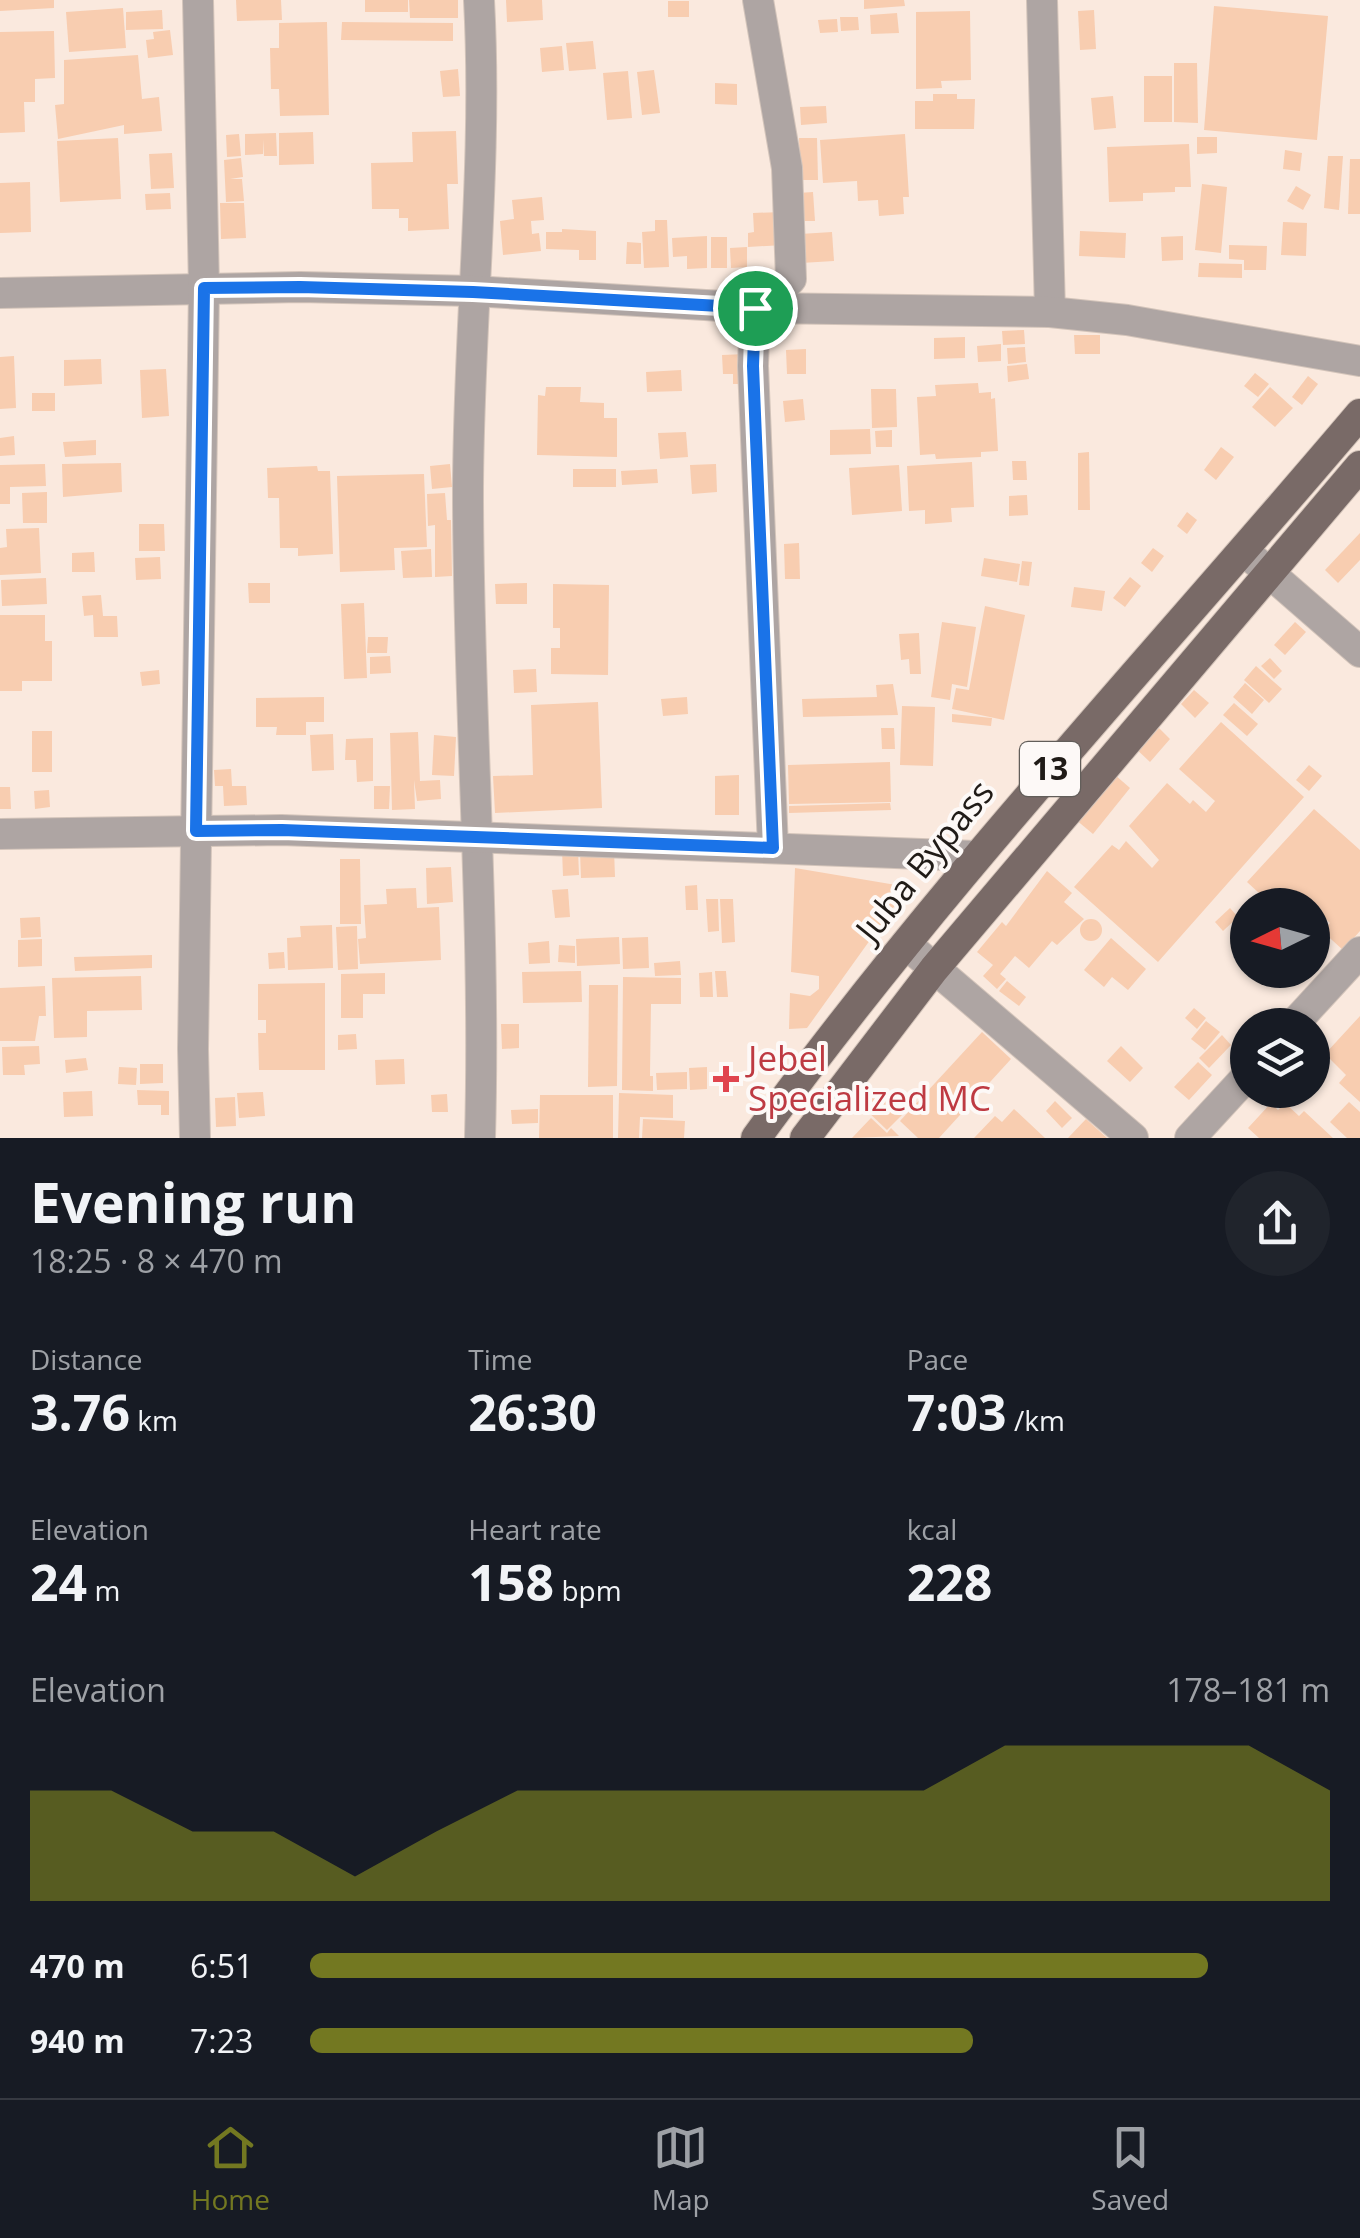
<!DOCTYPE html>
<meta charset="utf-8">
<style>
:root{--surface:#171b24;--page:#20242c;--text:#f1f3f6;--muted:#9ea1a6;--line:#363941;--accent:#737821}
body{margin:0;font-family:"Open Sans",sans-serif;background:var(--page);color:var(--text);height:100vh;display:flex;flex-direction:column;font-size:38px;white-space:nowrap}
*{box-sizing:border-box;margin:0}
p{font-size:32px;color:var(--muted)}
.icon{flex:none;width:55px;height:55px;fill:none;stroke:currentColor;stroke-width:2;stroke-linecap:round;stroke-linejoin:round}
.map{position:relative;height:1138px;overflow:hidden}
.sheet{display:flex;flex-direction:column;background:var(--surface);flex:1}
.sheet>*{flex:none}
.needle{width:65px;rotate:265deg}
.fabs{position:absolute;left:1230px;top:888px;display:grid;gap:20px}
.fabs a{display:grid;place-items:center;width:100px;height:100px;border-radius:50%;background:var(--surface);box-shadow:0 2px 8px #0004;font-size:50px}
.pin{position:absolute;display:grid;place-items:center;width:85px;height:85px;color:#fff;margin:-42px;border:5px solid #fff;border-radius:50%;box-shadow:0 2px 10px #0007}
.round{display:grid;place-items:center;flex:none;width:105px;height:105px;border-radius:52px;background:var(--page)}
.head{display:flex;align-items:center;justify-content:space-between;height:170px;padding:0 30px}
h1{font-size:55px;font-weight:700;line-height:75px}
.metrics{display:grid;grid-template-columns:repeat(3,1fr);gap:15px;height:170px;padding:10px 30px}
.metrics div{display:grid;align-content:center}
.metrics b{font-size:50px;font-weight:700}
.metrics small{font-size:28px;font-weight:400}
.metrics p{font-size:28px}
.chart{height:280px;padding:20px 30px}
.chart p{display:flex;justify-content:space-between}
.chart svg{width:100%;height:180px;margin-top:10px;fill:var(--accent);opacity:.7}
ul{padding:0 30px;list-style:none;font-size:32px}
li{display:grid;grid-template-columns:160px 120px 1fr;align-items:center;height:75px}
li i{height:25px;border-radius:12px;background:var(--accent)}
.menu{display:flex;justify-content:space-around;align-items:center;height:140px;border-top:2px solid var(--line);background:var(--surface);font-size:28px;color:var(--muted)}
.menu a{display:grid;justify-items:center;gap:5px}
.menu .selected{color:var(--accent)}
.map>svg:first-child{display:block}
.building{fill:#f8cdb0}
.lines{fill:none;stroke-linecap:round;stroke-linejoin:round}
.street-casing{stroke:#d3c4ba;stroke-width:32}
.primary-casing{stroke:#d3c4ba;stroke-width:32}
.street{stroke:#aea5a3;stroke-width:30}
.primary{stroke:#796a67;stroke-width:30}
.route-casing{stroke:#fff;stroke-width:20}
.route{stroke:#1a73e8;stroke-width:12}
.health-dot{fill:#e0444e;stroke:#fdf9f7;stroke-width:4}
.labels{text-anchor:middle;stroke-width:8;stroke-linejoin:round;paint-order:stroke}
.shield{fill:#fdf9f7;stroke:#625e5a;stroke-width:2.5}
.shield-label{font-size:32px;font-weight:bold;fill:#201b17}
.street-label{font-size:35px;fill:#201b17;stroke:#fdf9f7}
.health-label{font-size:35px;fill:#be3a42;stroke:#fdf9f7;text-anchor:start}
</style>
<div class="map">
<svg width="1360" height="1138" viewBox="0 0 1360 1138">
<rect width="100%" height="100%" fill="#fae9de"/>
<g class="building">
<polygon points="0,0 54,0 54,8 0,11"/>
<polygon points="236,0 281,0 282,20 237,21"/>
<rect x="365" y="0" width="43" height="12"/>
<polygon points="409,0 458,0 458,18 410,18"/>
<polygon points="506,0 542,0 543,20 507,22"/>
<polygon points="864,0 904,0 905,6 864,9"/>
<rect x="668" y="1" width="21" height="16"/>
<polygon points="1214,6 1328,16 1317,140 1204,130"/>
<polygon points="123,8 126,48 69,52 66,12"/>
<polygon points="162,10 163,29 126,30 126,12"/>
<polygon points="1094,10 1096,49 1080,50 1078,11"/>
<polygon points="970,11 971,80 941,81 942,88 916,89 916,12"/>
<polygon points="897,13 899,33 871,34 870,15"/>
<polygon points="840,17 858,17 859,30 841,31"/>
<polygon points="837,19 838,32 820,33 818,20"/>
<polygon points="327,22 329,115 280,116 279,89 271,89 270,48 279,48 279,23"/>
<polygon points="342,22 453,23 453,41 341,40"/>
<polygon points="170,30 173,55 148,58 146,40 154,39 153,32"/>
<polygon points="54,31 55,78 35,79 35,102 24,102 25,132 0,133 0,32"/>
<polygon points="593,41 596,69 569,71 566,43"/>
<polygon points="562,46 564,70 542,72 540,48"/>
<polygon points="138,55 142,99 159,97 162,131 124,134 124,125 58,139 55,105 64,104 64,60"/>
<polygon points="1174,63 1197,63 1198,123 1174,122"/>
<polygon points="458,69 460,96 443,97 440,71"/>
<polygon points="654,70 660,113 642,115 637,72"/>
<polygon points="628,71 632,118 607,120 603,73"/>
<rect x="1144" y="76" width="28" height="46"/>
<polygon points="715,83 737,84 737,105 715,104"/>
<polygon points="933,94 957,94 957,99 975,99 974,129 915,129 915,101 933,101"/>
<polygon points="1113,96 1116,128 1094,130 1091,98"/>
<polygon points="826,106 827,123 801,125 800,107"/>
<polygon points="456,131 458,184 447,184 449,229 408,231 408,218 399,218 399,209 372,209 371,163 413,162 412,132"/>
<polygon points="313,132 314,164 279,165 279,133"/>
<polygon points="276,133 277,156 264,156 263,139 263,154 245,155 245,134"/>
<polygon points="239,134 241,156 227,157 226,135"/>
<polygon points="905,134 909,197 903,197 904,214 879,216 878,200 858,201 857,181 823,183 820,140"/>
<polygon points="1197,137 1217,137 1217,153 1197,154"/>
<polygon points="118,138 121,199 60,202 57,141"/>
<polygon points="799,138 817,138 818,180 801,180"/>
<polygon points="1189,144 1191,187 1175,187 1175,192 1143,193 1143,201 1109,202 1107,147"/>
<polygon points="1285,150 1302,153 1300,171 1283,169"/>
<polygon points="172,153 174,188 151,189 149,154"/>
<polygon points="1328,156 1343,156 1339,210 1324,208"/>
<polygon points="241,158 243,177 230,179 242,179 244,201 226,202 224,160"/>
<polygon points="1350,159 1360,159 1360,214 1348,214"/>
<polygon points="30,182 31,232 0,233 0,183"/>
<polygon points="1202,184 1227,187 1221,253 1195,250"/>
<polygon points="1296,186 1311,195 1303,210 1287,201"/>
<polygon points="813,192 815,221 800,221 798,193"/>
<polygon points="170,193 171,209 146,210 145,194"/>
<polygon points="542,197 544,220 531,221 532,234 539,233 541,251 503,255 500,221 514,219 512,200"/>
<polygon points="220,203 244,203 246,238 221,239"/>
<polygon points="782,212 784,245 748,247 748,233 754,232 753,213"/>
<polygon points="655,220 667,220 669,267 644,268 642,232 655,231"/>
<polygon points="1283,222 1307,223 1306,256 1281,255"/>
<polygon points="562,229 596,231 596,260 579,260 579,250 546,249 546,232 562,232"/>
<polygon points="1080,231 1126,233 1125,258 1079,256"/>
<polygon points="832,232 834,261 801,263 800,234"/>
<polygon points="707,236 707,268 687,269 687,256 673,257 672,238"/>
<polygon points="1183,236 1183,260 1162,261 1161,237"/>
<rect x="711" y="237" width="16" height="31"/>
<polygon points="627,242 641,243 641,264 626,264"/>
<polygon points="1229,245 1267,246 1266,270 1244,270 1244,260 1229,259"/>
<polygon points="747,247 747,267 731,268 730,248"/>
<polygon points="1199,263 1242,264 1242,278 1198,277"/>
<polygon points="1024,330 1025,344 1003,345 1002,331"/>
<polygon points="1074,335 1100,335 1100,354 1075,354"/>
<polygon points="965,337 965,358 934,359 934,338"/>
<polygon points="1001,344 1001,361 978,362 977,346"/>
<polygon points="1025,347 1026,362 1008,364 1007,348"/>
<polygon points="806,349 806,374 787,374 786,350"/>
<polygon points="746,354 747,384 733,384 733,374 723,374 722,355"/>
<polygon points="14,356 16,408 0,409 0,357"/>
<polygon points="101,359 102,384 64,386 64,360"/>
<polygon points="1027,364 1029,379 1008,382 1007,366"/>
<polygon points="166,369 169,416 142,418 140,370"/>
<polygon points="681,370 682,391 647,392 646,372"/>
<polygon points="1255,373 1269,384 1258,397 1244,386"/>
<polygon points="1308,376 1318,384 1302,405 1292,397"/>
<polygon points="978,383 979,393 991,392 991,399 995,398 998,451 981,452 981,457 936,459 935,454 920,455 917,397 936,396 935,385"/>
<polygon points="546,387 581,387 580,402 604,403 604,418 617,418 617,457 537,455 538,395 545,396"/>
<polygon points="1270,387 1293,408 1275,427 1252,407"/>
<polygon points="871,389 896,389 897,427 872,428"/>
<rect x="32" y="393" width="23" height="18"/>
<polygon points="803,399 805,420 785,422 783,401"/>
<polygon points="870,429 871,454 830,455 830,430"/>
<polygon points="892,430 892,447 876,447 875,431"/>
<polygon points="686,432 688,457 660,459 658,433"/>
<polygon points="14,436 15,455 0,456 0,438"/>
<polygon points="96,440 96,455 65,457 63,442"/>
<polygon points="1221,447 1234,457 1216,480 1204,470"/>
<polygon points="1089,452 1090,510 1078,510 1078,453"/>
<polygon points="1012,461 1026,461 1027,480 1013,480"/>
<polygon points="972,462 974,507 951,508 952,522 925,524 925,510 909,511 907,466"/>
<polygon points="121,463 122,492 63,497 62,464"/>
<polygon points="45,464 46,486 10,487 10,504 0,504 0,465"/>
<polygon points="450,464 452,487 432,489 430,466"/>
<polygon points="716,464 717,492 692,494 690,465"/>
<polygon points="899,465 902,511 852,515 849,468"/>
<polygon points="317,466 318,471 330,471 333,554 298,556 298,548 280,548 279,498 268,498 267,468"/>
<rect x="573" y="469" width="43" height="18"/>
<polygon points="657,469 658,483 622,485 621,471"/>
<polygon points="424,474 427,547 394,548 395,570 340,572 337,476"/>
<polygon points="47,492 47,523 23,523 22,493"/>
<polygon points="445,493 447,520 451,520 452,576 435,577 435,525 428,526 427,494"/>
<polygon points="1027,495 1028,515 1009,516 1009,496"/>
<polygon points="1187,512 1197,520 1187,534 1177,526"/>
<polygon points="139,524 164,524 165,551 139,551"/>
<polygon points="39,528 41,573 0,575 0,548 7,547 6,529"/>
<polygon points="1360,533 1360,560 1338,583 1325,570"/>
<polygon points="799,543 800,579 785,579 784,544"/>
<polygon points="1153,548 1164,556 1152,572 1141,563"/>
<polygon points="431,549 432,577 403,578 401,551"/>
<polygon points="94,552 95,572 72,572 72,553"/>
<polygon points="160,557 161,579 136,580 135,558"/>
<polygon points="984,558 1020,564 1017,582 981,576"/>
<polygon points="1022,561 1032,562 1029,586 1019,585"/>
<polygon points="1130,577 1141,586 1125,607 1113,598"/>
<polygon points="46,578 47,604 2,606 1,580"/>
<polygon points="248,583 270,583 270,603 249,603"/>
<polygon points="527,583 527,604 496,604 495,584"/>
<polygon points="553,584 609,585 608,675 551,674 551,648 560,648 560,628 553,628"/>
<polygon points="1074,587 1105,591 1102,611 1071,607"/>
<polygon points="101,595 103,616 117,616 118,637 94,637 93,615 84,616 82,596"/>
<polygon points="364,603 367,678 344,679 341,604"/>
<polygon points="985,606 1025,615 1004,720 952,709 956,688 969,690"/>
<polygon points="0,615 45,615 45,641 52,641 52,681 22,681 22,691 0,691"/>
<polygon points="942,622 976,627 967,687 952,684 950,700 931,697"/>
<polygon points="1295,622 1306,632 1285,655 1274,645"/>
<polygon points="919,633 921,674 910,674 909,659 901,660 899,634"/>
<polygon points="368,637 388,637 387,653 367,653"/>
<polygon points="390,656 391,673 370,674 370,657"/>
<polygon points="1270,658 1282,671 1274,679 1261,666"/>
<polygon points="1256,666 1282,689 1269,703 1244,680"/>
<polygon points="536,669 537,692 514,693 513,670"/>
<polygon points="159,670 160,684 142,686 140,672"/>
<polygon points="1245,683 1264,700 1252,714 1233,697"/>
<polygon points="893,684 898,715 803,717 802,699 877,697 876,685"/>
<polygon points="1194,690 1209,703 1195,718 1181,704"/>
<polygon points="324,697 324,722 306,722 306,735 276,735 277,727 256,727 256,698"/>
<polygon points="687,697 688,714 663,716 661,699"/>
<polygon points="598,702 602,808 495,813 493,776 533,775 531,705"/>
<polygon points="1234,703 1258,724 1247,736 1223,715"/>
<polygon points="902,706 935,707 933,766 900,765"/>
<polygon points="952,714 992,718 991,726 952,722"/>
<polygon points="1221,722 1304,797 1158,962 1074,887 1112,845 1119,850 1126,841 1152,868 1159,860 1129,826 1167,783 1190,804 1193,800 1206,812 1215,801 1179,769"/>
<polygon points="881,728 894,728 895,749 882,749"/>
<polygon points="1159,728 1170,739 1150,762 1133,746 1144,734 1149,739"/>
<rect x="32" y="731" width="20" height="41"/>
<polygon points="418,732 420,781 440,780 441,799 417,801 414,780 415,809 392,810 390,733"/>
<polygon points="333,734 334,770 312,771 310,735"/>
<polygon points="434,735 456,737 454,776 432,775"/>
<polygon points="373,738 373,781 357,782 356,760 345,760 346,739"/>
<polygon points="890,762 891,802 789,804 788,765"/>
<polygon points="1309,765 1322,776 1309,791 1296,780"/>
<polygon points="1107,768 1130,788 1093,834 1069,814"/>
<polygon points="231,769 232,786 246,786 247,805 224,806 223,786 215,786 214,770"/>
<polygon points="739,775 739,815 715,815 715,776"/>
<polygon points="374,786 390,786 389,809 374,809"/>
<polygon points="0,787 10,787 11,809 0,809"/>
<polygon points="49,790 50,807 35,809 34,791"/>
<polygon points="890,803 891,810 789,813 789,806"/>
<polygon points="1314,809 1360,850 1360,931 1343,950 1322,931 1330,923 1318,912 1312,918 1312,905 1272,905 1247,882"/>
<polygon points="562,850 578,850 579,875 563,876"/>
<polygon points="614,850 615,877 581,878 580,852"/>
<polygon points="340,859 360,859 361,924 340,924"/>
<polygon points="451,867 453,902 427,904 426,868"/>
<polygon points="795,868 908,887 807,1028 789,1029 790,993 810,996 819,989 819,976 791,972"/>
<polygon points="1047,871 1072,893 1064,902 1084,919 1057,945 1052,941 1029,968 1015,956 1000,974 1006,979 997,989 983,976 993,965 977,952 1002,922 1006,926"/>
<polygon points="697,885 698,910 686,910 685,886"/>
<polygon points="416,888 417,908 439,907 441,960 360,964 358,939 366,938 364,905 387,904 386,889"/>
<polygon points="568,889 570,917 555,918 552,890"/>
<polygon points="706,899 718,899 719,931 708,932"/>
<polygon points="720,899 733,899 735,942 722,943"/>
<polygon points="1230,908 1238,917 1223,931 1215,922"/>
<polygon points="40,917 41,937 21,938 20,918"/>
<circle cx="1091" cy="930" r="11"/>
<polygon points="332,925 333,968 288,970 287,938 301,937 300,926"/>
<polygon points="357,926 358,969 338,970 336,927"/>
<polygon points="619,937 620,964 577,966 576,939"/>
<polygon points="648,937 649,968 623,969 622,938"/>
<polygon points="1111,938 1146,969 1128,990 1112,977 1104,987 1084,970"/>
<polygon points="42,939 42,966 18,967 18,940"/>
<polygon points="549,941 550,963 529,964 528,943"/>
<polygon points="559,945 575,946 575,963 558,962"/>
<polygon points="284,952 285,968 269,969 268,953"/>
<polygon points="152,955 152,968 75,971 74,957"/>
<polygon points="680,961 681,975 655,976 654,963"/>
<polygon points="581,971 582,1002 523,1003 522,972"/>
<polygon points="715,971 726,971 728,997 717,997"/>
<polygon points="712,972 713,997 700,997 699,973"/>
<polygon points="385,973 385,994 363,994 363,1018 341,1018 341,974"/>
<polygon points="141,976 142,1010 87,1011 87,1037 54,1038 52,978"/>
<polygon points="623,977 681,978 681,1004 651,1004 650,1076 653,1076 653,1091 622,1090"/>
<polygon points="1007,981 1026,997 1019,1006 999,991"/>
<polygon points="325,983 325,1070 259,1070 258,1033 266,1033 266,1020 258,1020 258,984"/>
<polygon points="589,985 618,985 617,1086 588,1087"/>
<polygon points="45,986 46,1016 39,1016 35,1041 0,1041 0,988"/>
<polygon points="1194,1008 1206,1018 1197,1029 1185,1018"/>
<polygon points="1360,1016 1360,1102 1339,1083 1346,1075 1325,1054"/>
<polygon points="1206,1021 1220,1032 1205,1050 1191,1039"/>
<polygon points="501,1024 519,1024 519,1048 502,1049"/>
<polygon points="982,1032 1011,1059 939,1138 918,1138 900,1121"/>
<polygon points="356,1034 357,1049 338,1050 338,1035"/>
<polygon points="1222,1035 1231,1045 1209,1068 1199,1058"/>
<polygon points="39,1046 40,1064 24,1065 25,1075 3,1075 2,1047"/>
<polygon points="1121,1046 1143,1068 1130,1082 1107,1061"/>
<polygon points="86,1058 88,1070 66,1073 65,1060"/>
<polygon points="404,1059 405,1084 376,1085 375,1060"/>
<polygon points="1198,1062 1212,1075 1189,1100 1174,1087"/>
<polygon points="140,1064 163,1064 163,1083 140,1084"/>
<polygon points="119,1067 137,1068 136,1085 118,1084"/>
<polygon points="707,1067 707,1089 690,1090 689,1068"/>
<polygon points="687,1072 687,1089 657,1090 656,1073"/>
<polygon points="137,1090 169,1091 169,1115 161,1115 161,1105 138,1105"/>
<polygon points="92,1091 93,1116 64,1117 63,1092"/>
<polygon points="263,1092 265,1116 239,1118 237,1093"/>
<polygon points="878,1092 902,1115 887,1130 863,1107"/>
<polygon points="619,1093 673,1095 673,1118 640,1117 639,1138 618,1138"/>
<polygon points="447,1094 448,1112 432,1112 431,1095"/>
<polygon points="540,1095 613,1095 613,1138 539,1138"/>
<polygon points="235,1097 236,1126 216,1127 215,1098"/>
<polygon points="1055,1101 1072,1118 1062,1128 1046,1111"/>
<polygon points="1349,1102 1360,1112 1360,1138 1347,1138 1330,1122"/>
<polygon points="1271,1103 1278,1110 1285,1103 1299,1116 1304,1111 1333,1138 1259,1138 1248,1128"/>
<polygon points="538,1109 538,1123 512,1124 511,1110"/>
<polygon points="1014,1109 1045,1138 974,1138 995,1116 1002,1122"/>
<polygon points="871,1118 887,1133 891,1128 899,1136 852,1138"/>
<polygon points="643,1119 685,1121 684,1138 642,1138"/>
<polygon points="1086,1119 1107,1138 1068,1138"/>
</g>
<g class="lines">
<defs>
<g id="street">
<path d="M479 0C488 164 468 329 468 493 468 708 486 923 480 1138"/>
<polyline points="758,0 787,168 791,279 773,298 755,308 753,366 773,848"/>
<polyline points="1042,0 1050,312"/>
<polyline points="0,293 300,287 473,291 755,308 1050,312 1127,320 1360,361"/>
<polyline points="1244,551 1360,652"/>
<polyline points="0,834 281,830 975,856"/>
<polyline points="906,944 1133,1138"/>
<polyline points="1293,1025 1360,952"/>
<polyline points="195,1138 193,1049 204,288 198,0"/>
<polyline points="1190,1138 1248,1075"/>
</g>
<g id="primary">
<path d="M756 1138C941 883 1157 654 1360 414"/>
<polyline points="805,1138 934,969 1360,466"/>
</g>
</defs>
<use href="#street" class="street-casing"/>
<use href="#primary" class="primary-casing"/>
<use href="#street" class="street"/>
<use href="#primary" class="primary"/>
</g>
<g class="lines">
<defs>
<polygon id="route" points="300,287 473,292 755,308 753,366 773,848 282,830 196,831 204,288"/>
</defs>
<use href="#route" class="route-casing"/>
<use href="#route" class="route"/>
</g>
<path class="health-dot" d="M721 1064h10v10h10v10h-10v10h-10v-10h-10v-10h10z"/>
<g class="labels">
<rect class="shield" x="1020" y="742" width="60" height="54" rx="8"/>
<g class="shield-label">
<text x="1050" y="780">13</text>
</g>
<g class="street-label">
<text transform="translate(925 861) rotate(-51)" y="12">Juba Bypass</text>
</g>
<g class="health-label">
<text x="748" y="1071">Jebel<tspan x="748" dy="40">Specialized MC</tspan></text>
</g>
</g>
</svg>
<div class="fabs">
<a><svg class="needle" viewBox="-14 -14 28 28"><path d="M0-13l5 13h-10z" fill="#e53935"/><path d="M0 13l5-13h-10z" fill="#9ea1a6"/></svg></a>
<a><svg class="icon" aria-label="layers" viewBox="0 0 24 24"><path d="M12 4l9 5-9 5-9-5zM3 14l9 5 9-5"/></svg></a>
</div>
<div class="pin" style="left:755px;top:308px;background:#1e9e55"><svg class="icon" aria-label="arrive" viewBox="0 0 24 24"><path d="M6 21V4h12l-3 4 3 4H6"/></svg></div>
</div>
<section class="sheet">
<div class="head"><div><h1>Evening run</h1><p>18:25 · 8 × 470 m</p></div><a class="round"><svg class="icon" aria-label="share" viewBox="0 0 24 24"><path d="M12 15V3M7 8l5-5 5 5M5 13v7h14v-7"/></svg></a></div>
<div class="metrics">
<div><p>Distance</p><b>3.76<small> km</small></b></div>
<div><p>Time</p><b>26:30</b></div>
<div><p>Pace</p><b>7:03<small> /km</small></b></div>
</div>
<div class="metrics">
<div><p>Elevation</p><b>24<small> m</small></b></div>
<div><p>Heart rate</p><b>158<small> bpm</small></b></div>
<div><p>kcal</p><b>228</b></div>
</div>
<div class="chart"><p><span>Elevation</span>178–181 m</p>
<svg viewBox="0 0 160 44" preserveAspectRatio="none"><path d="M0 44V17L10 17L20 27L30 27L40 38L50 27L60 17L70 17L80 17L90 17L100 17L110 17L120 6L130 6L140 6L150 6L160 17V44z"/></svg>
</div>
<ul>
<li><b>470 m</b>6:51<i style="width:88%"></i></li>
<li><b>940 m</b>7:23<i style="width:65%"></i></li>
</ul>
</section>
<nav class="menu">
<a class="selected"><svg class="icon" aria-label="home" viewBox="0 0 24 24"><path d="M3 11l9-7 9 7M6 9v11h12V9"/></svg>Home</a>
<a><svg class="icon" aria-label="map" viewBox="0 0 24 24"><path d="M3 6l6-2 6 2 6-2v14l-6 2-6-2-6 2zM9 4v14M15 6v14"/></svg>Map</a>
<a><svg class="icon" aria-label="saved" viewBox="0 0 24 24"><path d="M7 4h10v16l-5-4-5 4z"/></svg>Saved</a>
</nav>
